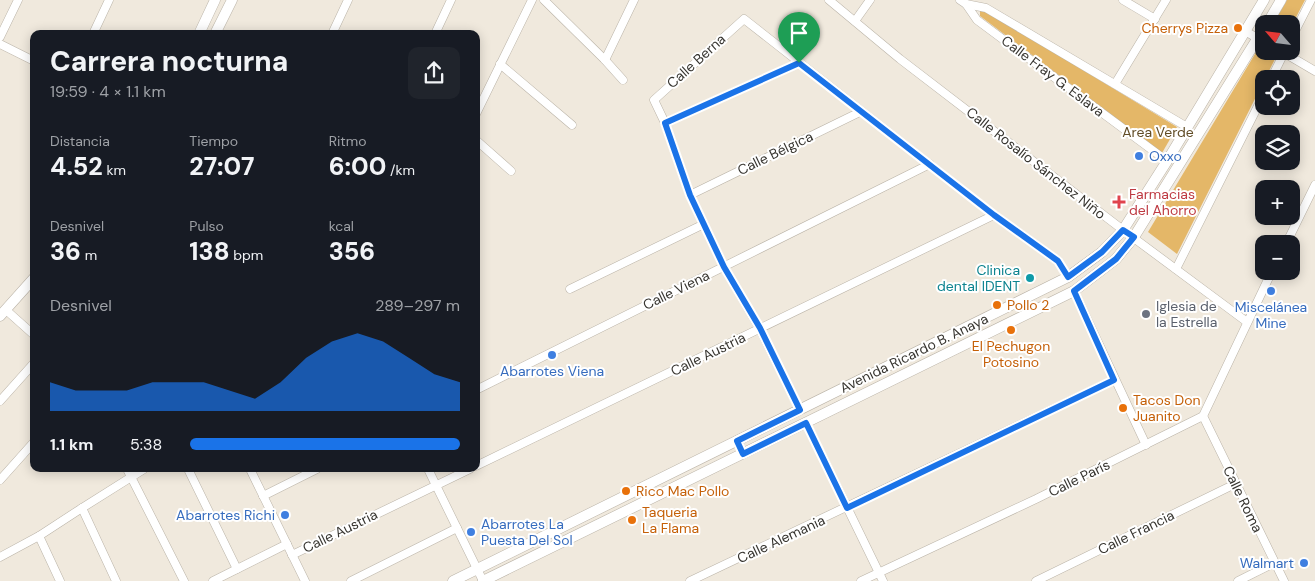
<!DOCTYPE html>
<html lang="es">
<meta charset="utf-8">
<style>
:root{--surface:#171b24;--page:#20242c;--text:#f1f3f6;--muted:#9ea1a6;--accent:#1a73e8}
body{margin:0;font-family:"DM Sans",sans-serif;background:var(--page);color:var(--text);height:100vh;display:flex;flex-direction:column;font-size:19px;white-space:nowrap}
*{box-sizing:border-box;margin:0}
p{font-size:16px;color:var(--muted)}
.icon{flex:none;width:28px;height:28px;fill:none;stroke:currentColor;stroke-width:2;stroke-linecap:round;stroke-linejoin:round}
.map{position:relative;flex:1;overflow:hidden}
.drawer{position:absolute;left:30px;top:30px;width:450px;height:442px;display:flex;flex-direction:column;background:var(--surface);border-radius:10px;box-shadow:0 2px 12px #0003}
.drawer>*{flex:none}
.needle{width:32px;rotate:298deg}
.controls{position:absolute;left:1255px;top:15px;display:grid;gap:10px}
.controls a{display:grid;place-items:center;width:45px;height:45px;border-radius:10px;background:var(--surface);box-shadow:0 2px 12px #0003;font-size:25px}
.pin{position:absolute;display:grid;place-items:center;width:42px;height:42px;color:#fff;margin:-51px -21px;border-radius:50% 50% 50% 0;rotate:-45deg;box-shadow:0 0 5px #0007}
.pin .icon{rotate:45deg}
.round{display:grid;place-items:center;flex:none;width:52px;height:52px;border-radius:10px;background:var(--page)}
.overview{display:flex;align-items:center;justify-content:space-between;height:85px;padding:0 20px}
h1{font-size:28px;font-weight:800;line-height:38px}
.figures{display:grid;grid-template-columns:repeat(3,1fr);gap:8px;height:85px;padding:5px 20px}
.figures div{display:grid;align-content:center}
.figures b{font-size:25px;font-weight:800}
.figures small{font-size:14px;font-weight:400}
.figures p{font-size:14px}
.chart{height:140px;padding:10px 20px}
.chart p{display:flex;justify-content:space-between}
.chart svg{width:100%;height:90px;margin-top:5px;fill:var(--accent);opacity:.7}
ul{padding:0 20px;list-style:none;font-size:16px}
li{display:grid;grid-template-columns:80px 60px 1fr;align-items:center;height:38px}
li i{height:12px;border-radius:6px;background:var(--accent)}
.map>svg:first-child{display:block}
.green{fill:#e4b768}
.lines{fill:none;stroke-linecap:round;stroke-linejoin:round}
.street-casing{stroke:#bab3a7;stroke-width:9}
.secondary-casing{stroke:#bab3a7;stroke-width:11}
.street{stroke:#fff;stroke-width:8}
.secondary{stroke:#fff;stroke-width:10}
.route-casing{stroke:#fff;stroke-width:10}
.route{stroke:#1a73e8;stroke-width:6}
.food-dot{fill:#e8710a;stroke:#fff;stroke-width:2}
.shop-dot{fill:#3f7fe0;stroke:#fff;stroke-width:2}
.health-dot{fill:#e0444e;stroke:#fff;stroke-width:2}
.culture-dot{fill:#0f9aa8;stroke:#fff;stroke-width:2}
.worship-dot{fill:#6b7280;stroke:#fff;stroke-width:2}
.labels{text-anchor:middle;stroke-width:4;stroke-linejoin:round;paint-order:stroke}
.food-label{font-size:14px;fill:#c56008;stroke:#fff;text-anchor:start}
.street-label{font-size:14px;fill:#373530;stroke:#fff}
.park-label{font-size:14px;fill:#614c26;stroke:#fff}
.shop-label{font-size:14px;fill:#366cbe;stroke:#fff;text-anchor:start}
.health-label{font-size:14px;fill:#be3a42;stroke:#fff;text-anchor:start}
.culture-label{font-size:14px;fill:#0d838f;stroke:#fff;text-anchor:end}
.worship-label{font-size:14px;fill:#5b616d;stroke:#fff;text-anchor:start}
</style>
<div class="map">
<svg width="1315" height="581" viewBox="0 0 1315 581">
<rect width="100%" height="100%" fill="#f0e9dd"/>
<g class="green">
<polygon points="1287,0 1305,0 1291,27 1291,24 1273,24"/>
<polygon points="984,10 1177,127 1162,153 980,16 980,11"/>
<polygon points="1264,39 1264,51 1279,51 1177,254 1148,232"/>
</g>
<g class="lines">
<defs>
<g id="street">
<polyline points="544,0 605,60 623,80"/>
<polyline points="829,0 900,59 1123,230 1247,322"/>
<polyline points="960,0 966,4 986,8 1187,127"/>
<polyline points="1123,0 1155,19"/>
<polyline points="966,4 977,20 1167,161"/>
<polyline points="855,21 870,0"/>
<polyline points="1245,31 1264,42"/>
<polyline points="93,34 109,0"/>
<polyline points="332,34 348,0"/>
<polyline points="435,34 451,0"/>
<polyline points="0,37 18,0"/>
<polyline points="1291,39 1311,0"/>
<polyline points="0,44 34,61"/>
<polyline points="1281,51 1315,71"/>
<polyline points="605,60 634,0"/>
<polyline points="500,64 572,125"/>
<polyline points="1271,79 1285,51"/>
<polyline points="1115,84 1166,0"/>
<polyline points="476,114 532,0"/>
<polyline points="665,123 799,63"/>
<polyline points="476,140 511,171"/>
<polyline points="690,195 860,112"/>
<polyline points="1286,244 1315,185"/>
<polyline points="1176,269 1264,94"/>
<polyline points="570,289 704,224"/>
<polyline points="1074,291 1146,445"/>
<polyline points="6,310 34,335"/>
<polyline points="476,390 930,164"/>
<polyline points="0,401 34,363"/>
<polyline points="800,410 760,329 724,267 690,195 665,123 654,100 744,19 994,215 1058,261 1068,277"/>
<polyline points="1203,416 1284,581"/>
<polyline points="806,423 883,581"/>
<polyline points="476,466 994,215"/>
<polyline points="127,469 184,581"/>
<polyline points="188,469 237,569"/>
<polyline points="250,469 305,581"/>
<polyline points="428,469 483,581"/>
<polyline points="0,480 34,442"/>
<polyline points="263,496 317,469"/>
<polyline points="82,508 116,581"/>
<polyline points="39,536 60,581"/>
<polyline points="292,555 470,469"/>
<polyline points="0,557 39,536 82,508 144,469"/>
<polyline points="213,581 287,544"/>
<polyline points="351,581 457,528"/>
<polyline points="690,581 1114,380"/>
<polyline points="861,581 1036,499 1203,416 1272,271"/>
<polyline points="1036,581 1235,484"/>
<polyline points="1238,581 1274,563"/>
</g>
<g id="secondary">
<polyline points="1267,24 1281,0"/>
<polyline points="199,34 215,0"/>
<polyline points="215,34 232,0"/>
<polyline points="0,316 34,278"/>
<polyline points="453,581 1068,277 1102,252 1123,230 1167,161 1264,0"/>
<polyline points="483,581 1074,291 1116,259 1134,237 1264,28"/>
</g>
</defs>
<use href="#street" class="street-casing"/>
<use href="#secondary" class="secondary-casing"/>
<use href="#street" class="street"/>
<use href="#secondary" class="secondary"/>
</g>
<g class="lines">
<defs>
<polygon id="route" points="799,63 994,215 1058,261 1068,277 1102,252 1123,230 1134,237 1116,259 1074,291 1114,380 847,508 806,423 743,454 737,441 800,410 760,328 724,267 690,195 665,123"/>
</defs>
<use href="#route" class="route-casing"/>
<use href="#route" class="route"/>
</g>
<g class="food-dot">
<circle cx="1238" cy="28" r="5"/>
<circle cx="997" cy="305" r="5"/>
<circle cx="1011" cy="330" r="5"/>
<circle cx="1123" cy="408" r="5"/>
<circle cx="626" cy="491" r="5"/>
<circle cx="632" cy="520" r="5"/>
</g>
<g class="shop-dot">
<circle cx="1139" cy="156" r="5"/>
<circle cx="1271" cy="291" r="5"/>
<circle cx="552" cy="355" r="5"/>
<circle cx="285" cy="515" r="5"/>
<circle cx="471" cy="532" r="5"/>
<circle cx="1304" cy="563" r="5"/>
</g>
<path class="health-dot" d="M1116.5 194.5h5v5h5v5h-5v5h-5v-5h-5v-5h5z"/>
<circle class="culture-dot" cx="1030" cy="278" r="5"/>
<circle class="worship-dot" cx="1146" cy="314" r="5"/>
<g class="labels">
<g class="food-label">
<text x="1228" y="33" text-anchor="end">Cherrys Pizza</text>
<text x="1007" y="310">Pollo 2</text>
<text x="1011" y="351" text-anchor="middle">El Pechugon<tspan x="1011" dy="16">Potosino</tspan></text>
<text x="1133" y="405">Tacos Don<tspan x="1133" dy="16">Juanito</tspan></text>
<text x="636" y="496">Rico Mac Pollo</text>
<text x="642" y="517">Taqueria<tspan x="642" dy="16">La Flama</tspan></text>
</g>
<g class="street-label">
<text transform="translate(696 61) rotate(-42)" y="5">Calle Berna</text>
<text transform="translate(1053 76) rotate(37)" y="5">Calle Fray G. Eslava</text>
<text transform="translate(775 153) rotate(-26)" y="5">Calle Bélgica</text>
<text transform="translate(1036 163) rotate(38)" y="5">Calle Rosalío Sánchez Niño</text>
<text transform="translate(676 290) rotate(-26)" y="5">Calle Viena</text>
<text transform="translate(914 353) rotate(-26)" y="5">Avenida Ricardo B. Anaya</text>
<text transform="translate(708 354) rotate(-26)" y="5">Calle Austria</text>
<text transform="translate(1079 478) rotate(-26)" y="5">Calle París</text>
<text transform="translate(1243 499) rotate(64)" y="5">Calle Roma</text>
<text transform="translate(340 531) rotate(-26)" y="5">Calle Austria</text>
<text transform="translate(1136 532) rotate(-26)" y="5">Calle Francia</text>
<text transform="translate(781 539) rotate(-25)" y="5">Calle Alemania</text>
</g>
<g class="park-label">
<text x="1158" y="137">Area Verde</text>
</g>
<g class="shop-label">
<text x="1149" y="161">Oxxo</text>
<text x="1271" y="312" text-anchor="middle">Miscelánea<tspan x="1271" dy="16">Mine</tspan></text>
<text x="552" y="376" text-anchor="middle">Abarrotes Viena</text>
<text x="275" y="520" text-anchor="end">Abarrotes Richi</text>
<text x="481" y="529">Abarrotes La<tspan x="481" dy="16">Puesta Del Sol</tspan></text>
<text x="1294" y="568" text-anchor="end">Walmart</text>
</g>
<g class="health-label">
<text x="1129" y="199">Farmacias<tspan x="1129" dy="16">del Ahorro</tspan></text>
</g>
<g class="culture-label">
<text x="1020" y="275">Clinica<tspan x="1020" dy="16">dental IDENT</tspan></text>
</g>
<g class="worship-label">
<text x="1156" y="311">Iglesia de<tspan x="1156" dy="16">la Estrella</tspan></text>
</g>
</g>
</svg>
<div class="controls">
<a><svg class="needle" viewBox="-14 -14 28 28"><path d="M0-13l5 13h-10z" fill="#e53935"/><path d="M0 13l5-13h-10z" fill="#9ea1a6"/></svg></a>
<a><svg class="icon" aria-label="locate" viewBox="0 0 24 24"><circle cx="12" cy="12" r="6"/><path d="M12 2v4M12 18v4M2 12h4M18 12h4"/></svg></a>
<a><svg class="icon" aria-label="layers" viewBox="0 0 24 24"><path d="M12 4l9 5-9 5-9-5zM3 14l9 5 9-5"/></svg></a>
<a>+</a>
<a>−</a>
</div>
<div class="pin" style="left:799px;top:63px;background:#1e9e55"><svg class="icon" aria-label="arrive" viewBox="0 0 24 24"><path d="M6 21V4h12l-3 4 3 4H6"/></svg></div>
<section class="drawer">
<div class="overview"><div><h1>Carrera nocturna</h1><p>19:59 · 4 × 1.1 km</p></div><a class="round"><svg class="icon" aria-label="share" viewBox="0 0 24 24"><path d="M12 15V3M7 8l5-5 5 5M5 13v7h14v-7"/></svg></a></div>
<div class="figures">
<div><p>Distancia</p><b>4.52<small> km</small></b></div>
<div><p>Tiempo</p><b>27:07</b></div>
<div><p>Ritmo</p><b>6:00<small> /km</small></b></div>
</div>
<div class="figures">
<div><p>Desnivel</p><b>36<small> m</small></b></div>
<div><p>Pulso</p><b>138<small> bpm</small></b></div>
<div><p>kcal</p><b>356</b></div>
</div>
<div class="chart"><p><span>Desnivel</span>289–297 m</p>
<svg viewBox="0 0 160 44" preserveAspectRatio="none"><path d="M0 44V30L10 34L20 34L30 34L40 30L50 30L60 30L70 34L80 38L90 30L100 18L110 10L120 6L130 10L140 18L150 26L160 30V44z"/></svg>
</div>
<ul>
<li><b>1.1 km</b>5:38<i style="width:100%"></i></li>
</ul>
</section>
</div>
